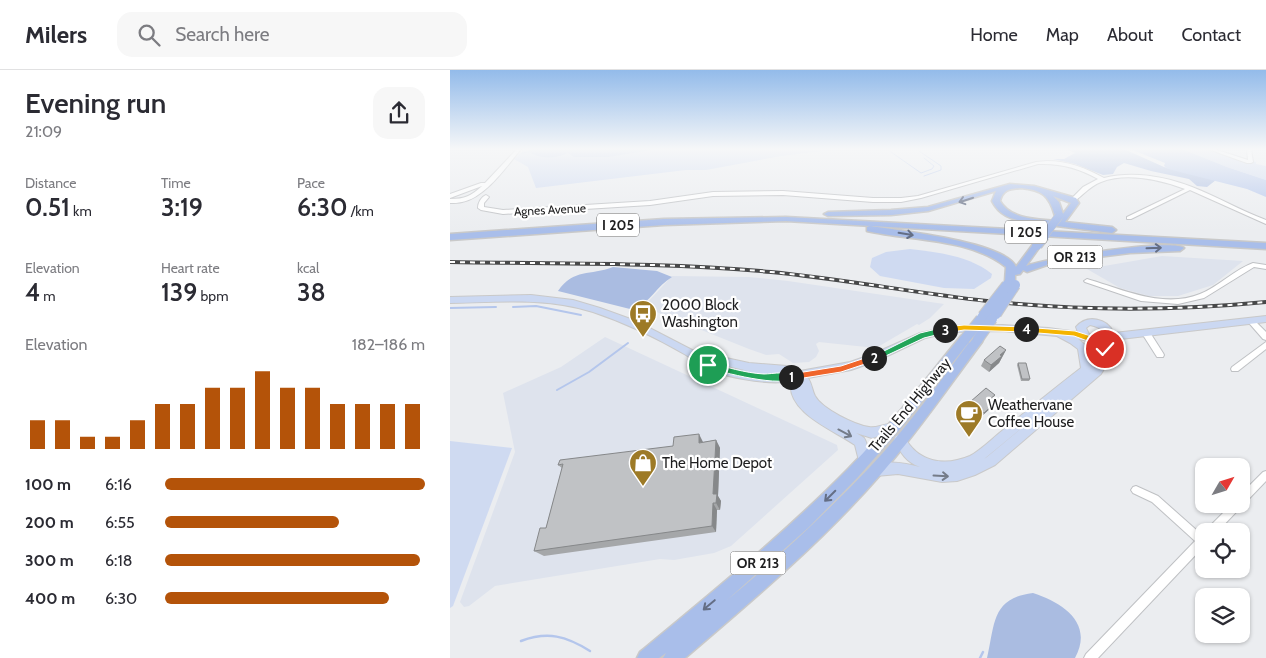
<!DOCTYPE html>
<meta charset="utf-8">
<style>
:root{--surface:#fff;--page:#f7f7f7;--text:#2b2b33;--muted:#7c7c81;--line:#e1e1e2;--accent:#b45309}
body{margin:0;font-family:Cabin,sans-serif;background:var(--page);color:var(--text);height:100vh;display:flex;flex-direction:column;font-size:19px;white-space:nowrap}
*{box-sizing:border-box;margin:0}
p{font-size:16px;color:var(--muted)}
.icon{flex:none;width:28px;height:28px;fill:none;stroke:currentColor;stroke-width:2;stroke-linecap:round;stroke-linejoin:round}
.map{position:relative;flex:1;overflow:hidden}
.details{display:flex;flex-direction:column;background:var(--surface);width:450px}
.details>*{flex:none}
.needle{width:32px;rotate:51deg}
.tools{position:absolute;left:745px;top:388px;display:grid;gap:10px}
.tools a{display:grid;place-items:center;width:55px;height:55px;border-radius:10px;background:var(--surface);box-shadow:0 1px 4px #0004;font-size:25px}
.pin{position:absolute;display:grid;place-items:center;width:42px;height:42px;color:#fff;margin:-21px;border:2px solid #fff;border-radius:50%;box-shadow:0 1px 5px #0007}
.km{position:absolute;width:25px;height:25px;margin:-12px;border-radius:50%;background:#222;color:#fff;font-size:14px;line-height:25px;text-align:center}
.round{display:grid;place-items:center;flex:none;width:52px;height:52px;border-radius:15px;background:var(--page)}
.headline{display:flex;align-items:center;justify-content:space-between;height:85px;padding:0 25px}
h1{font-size:28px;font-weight:600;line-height:38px}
.stats{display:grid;grid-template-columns:repeat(3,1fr);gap:8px;height:85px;padding:5px 25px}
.stats div{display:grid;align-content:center}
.stats b{font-size:25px;font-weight:600}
.stats small{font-size:14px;font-weight:400}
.stats p{font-size:14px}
.chart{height:140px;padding:10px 25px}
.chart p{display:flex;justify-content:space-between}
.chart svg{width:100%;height:90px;margin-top:5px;stroke:var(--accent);stroke-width:6}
ul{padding:0 25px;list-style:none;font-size:16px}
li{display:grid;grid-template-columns:80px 60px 1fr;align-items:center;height:38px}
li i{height:12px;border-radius:6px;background:var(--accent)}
header{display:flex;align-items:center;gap:30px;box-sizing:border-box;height:70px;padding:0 25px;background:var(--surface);border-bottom:1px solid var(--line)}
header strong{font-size:24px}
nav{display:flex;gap:28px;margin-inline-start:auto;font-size:18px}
.search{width:350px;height:45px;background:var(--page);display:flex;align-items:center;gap:12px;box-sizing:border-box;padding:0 18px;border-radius:15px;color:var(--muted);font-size:19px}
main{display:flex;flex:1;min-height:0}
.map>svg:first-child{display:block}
.built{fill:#dee3ed}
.green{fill:#cfdaf1}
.forest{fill:#aabce1}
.water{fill:#b4c6ec}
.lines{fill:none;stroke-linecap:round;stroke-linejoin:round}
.stream-far2{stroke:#b4c6ec;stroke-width:1}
.stream-far1{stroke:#b4c6ec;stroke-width:2}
.stream{stroke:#b4c6ec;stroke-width:2.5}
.minor-casing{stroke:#bfc1c4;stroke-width:2}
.major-casing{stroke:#c9c9c9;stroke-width:2}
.highway-casing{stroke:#c9c9c9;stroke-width:3}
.minor{fill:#fff;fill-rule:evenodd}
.major{fill:#cbd8f2;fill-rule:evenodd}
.highway{fill:#a9beea;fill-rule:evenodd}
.rail-casing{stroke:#474849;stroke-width:4}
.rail{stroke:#fff;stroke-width:2;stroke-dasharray:5;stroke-linecap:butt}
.highway-bridge-far1-casing{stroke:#c9c9c9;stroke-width:9;stroke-linecap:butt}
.highway-bridge-casing{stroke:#c9c9c9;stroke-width:12;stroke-linecap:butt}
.highway-bridge-far1{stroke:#a9beea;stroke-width:8}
.highway-bridge{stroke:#a9beea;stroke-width:10}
.wall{fill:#a5a7a9}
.shaded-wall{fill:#86888a}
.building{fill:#c0c2c5;stroke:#86888a}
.oneway{stroke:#646e85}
.oneway2{stroke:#757c89}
.split-1{fill:#22a559;stroke:#fff}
.split-2{fill:#f0652b;stroke:#fff}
.split-3{fill:#22a559;stroke:#fff}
.split-4{fill:#f5b400;stroke:#fff}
.split-5{fill:#f5b400;stroke:#fff}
.labels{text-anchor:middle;stroke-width:4.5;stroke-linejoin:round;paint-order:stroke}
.far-street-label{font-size:12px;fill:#1f1f20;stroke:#fff}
.shield{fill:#fff;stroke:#626263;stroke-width:1}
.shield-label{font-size:14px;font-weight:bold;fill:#1f1f20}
.poi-label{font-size:15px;fill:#1f1f20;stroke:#fff;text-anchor:start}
.street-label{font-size:15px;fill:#1f1f20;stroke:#fff}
</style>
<header>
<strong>Milers</strong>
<div class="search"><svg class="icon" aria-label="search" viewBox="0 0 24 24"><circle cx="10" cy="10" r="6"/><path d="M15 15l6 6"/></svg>Search here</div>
<nav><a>Home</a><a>Map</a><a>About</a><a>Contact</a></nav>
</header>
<main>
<section class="details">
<div class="headline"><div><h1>Evening run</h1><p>21:09</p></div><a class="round"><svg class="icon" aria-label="share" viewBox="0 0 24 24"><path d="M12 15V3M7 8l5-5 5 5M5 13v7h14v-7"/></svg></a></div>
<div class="stats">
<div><p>Distance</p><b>0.51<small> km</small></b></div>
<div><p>Time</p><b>3:19</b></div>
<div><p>Pace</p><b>6:30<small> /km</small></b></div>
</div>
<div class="stats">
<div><p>Elevation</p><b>4<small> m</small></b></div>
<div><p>Heart rate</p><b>139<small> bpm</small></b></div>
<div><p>kcal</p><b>38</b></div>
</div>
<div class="chart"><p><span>Elevation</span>182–186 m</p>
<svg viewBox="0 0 160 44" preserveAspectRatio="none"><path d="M5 44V30M15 44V30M25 44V38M35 44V38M45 44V30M55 44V22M65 44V22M75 44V14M85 44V14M95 44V6M105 44V14M115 44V14M125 44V22M135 44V22M145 44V22M155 44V22"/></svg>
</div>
<ul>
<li><b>100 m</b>6:16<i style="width:100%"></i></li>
<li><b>200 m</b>6:55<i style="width:67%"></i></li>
<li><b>300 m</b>6:18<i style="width:98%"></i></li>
<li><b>400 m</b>6:30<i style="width:86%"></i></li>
</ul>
</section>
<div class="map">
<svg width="816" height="588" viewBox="0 0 816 588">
<rect width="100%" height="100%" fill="#ebedf0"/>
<g class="built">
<polygon points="712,186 793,191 763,215 728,226 699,226 670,218 637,199"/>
<polygon points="222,206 299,207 338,211 494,234 480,248 469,255 467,254 426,278 369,272 366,274 369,281 366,287 359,292 343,293 329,284 316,285 299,279 189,235 195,235"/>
<polygon points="155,267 387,375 388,380 281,476 264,483 224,490 210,489 45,516 19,536 14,537 10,532 65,382 53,323 111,297"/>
</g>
<g class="green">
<path d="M75 79H80L79 80C91 85 105 91 118 83L159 87 209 79H388L331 86 256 100H236L86 118 78 97 64 89Z"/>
<polygon points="732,79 764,79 806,92 806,94 816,96 816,110 777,97"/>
<path d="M460 179C487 182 520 186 542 204L541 208 524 219 494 218 430 206 420 197 422 188 436 182Z"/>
<polygon points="0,371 62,378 3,536 0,538"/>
</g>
<g class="forest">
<polygon points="616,79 674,79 714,97 766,110 757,117 747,116 739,109 701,101 674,93 667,97 663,104 653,105 625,94 603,89 614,89 625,83"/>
<path d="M163 197 207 201 222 207C207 216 200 232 184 240L108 221C124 198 140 206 163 197Z"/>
<path d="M583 523C613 533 644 553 625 588H537C545 555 541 528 583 523Z"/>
</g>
<g class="water">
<path d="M80 79H209L159 87H124L118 83C108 89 87 89 78 81Z"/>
<polygon points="680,79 732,79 777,97 816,110 816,127 797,119 718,99 714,96 715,93"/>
</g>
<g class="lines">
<g class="stream-far2">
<polyline points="469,81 491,96 491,100 474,106"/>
<polyline points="441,82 471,103 482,99 484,96 474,88"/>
<polyline points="72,83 79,82"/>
</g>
<g class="stream-far1">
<polyline points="63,237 86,236 131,245"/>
<polyline points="0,238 46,237"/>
<polyline points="107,320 139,302 178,273"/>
</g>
<g class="stream">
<path d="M71 571C98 561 116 566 140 581"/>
<polyline points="530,588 533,582"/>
</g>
<defs>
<g id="minor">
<path d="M67 79H71C57 96 35 128 12 132 8 133 4 133 0 133V129C15 129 21 126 32 116L0 128V124L31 113H35Z"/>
<polygon points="758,79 764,79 798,90 797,79 801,79 803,92 801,93 797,93"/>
<path d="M597 91C618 91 636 98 654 108 682 101 714 106 742 117 766 126 791 141 816 150V154L740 120 681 149H677V147L735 119C710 110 677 102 651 112 638 117 633 126 623 132L620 130 633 117 648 109C629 98 611 93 588 94L471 128 451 132H423L333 125 263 126 200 135 53 144 31 140 28 138C28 133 31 127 36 125L39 127 34 133V137L53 140 200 131 263 122 333 121 423 128H451L468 126 586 92Z"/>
<path d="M803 193 816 195V199L804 197 754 228 728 234 691 231 635 212 634 211 637 209C672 219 713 239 750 224 768 217 784 200 803 193Z"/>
<polygon points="799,249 803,249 816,262 816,270 813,269 799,253 798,251"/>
<polygon points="696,260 699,261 713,283 714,285 713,287 707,287 693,265 692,263"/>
<polygon points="816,272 816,279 788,301 782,301 781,299 782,297"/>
<polygon points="816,401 816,411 768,461 756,461 758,458 782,434 791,434 791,424 813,402"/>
<polygon points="686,416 708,426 752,465 754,464 754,476 648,588 634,588 636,584 745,471 702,432 683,423 681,420 683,417"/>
</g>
<path id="major" d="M81 225 123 230 150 238 186 251 244 281 299 293 337 296 350 301 400 292 423 284 470 263 503 256 552 255 598 258 628 262 626 257C637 244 657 248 664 263L816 246V252L662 270 660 289 651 304 545 395 525 405 507 411 492 412 448 404 426 406 422 404 420 400 422 396C438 390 453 393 470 397 456 392 451 383 444 370L446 366 450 365 454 366C467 392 494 397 520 386 531 380 543 368 553 360 579 339 605 318 631 298L628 279 620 273 607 266 552 261 503 262 475 268 429 290 401 300 358 308C362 314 362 320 365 326 372 339 405 355 419 357 428 359 437 351 446 355L448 358 446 361 422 368 406 363C409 365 412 366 414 368 418 374 420 389 418 395L414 396 410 395 405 375C384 360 336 343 341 311 318 316 268 306 248 295 243 293 241 288 236 285 207 268 176 253 143 242 97 227 48 232 0 233V227ZM640 255C646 256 650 258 654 262V266L647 267 639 264 636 258ZM628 269 638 271 643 283 640 290 634 274ZM264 293 299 301 279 298ZM591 342 537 387 534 389Z"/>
<g id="highway">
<path d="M560 114 584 116 626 128 629 133 615 152 662 157 666 160 662 163 575 152C561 149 549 145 542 131L546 121 478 141 441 145 378 146 374 144 378 142 441 140 478 137ZM571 118C592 120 599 125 605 146L609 148 607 151C588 149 561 150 550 131 553 119 560 119 571 118ZM603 126 621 133 613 144 609 132Z"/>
<polygon points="336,147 816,173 816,179 336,151 214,155 0,170 0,164 214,149"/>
<path d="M420 156C446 160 556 172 566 197L584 173 587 172 591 175 576 196C596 188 722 168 734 178L730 181 680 183 616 191 597 195 577 202 573 200 570 204 565 205V211L560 214 555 211 556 197C520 168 461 171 417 161V157Z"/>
<path d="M515 265 519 266 520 269 519 272 451 358 408 407 359 457 276 531C327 489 375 444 420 397 458 357 491 310 524 266H532L533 269 532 272C499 316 467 363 431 404 372 472 303 530 235 588H213L216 583 209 588H187L190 582C261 523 333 465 398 399 439 357 474 311 511 266Z"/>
</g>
</defs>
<use href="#minor" class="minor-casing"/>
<use href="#major" class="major-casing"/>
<use href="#highway" class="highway-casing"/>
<use href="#minor" class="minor"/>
<use href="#major" class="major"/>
<use href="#highway" class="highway"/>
<defs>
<path id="rail" d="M0 192C107 194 214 192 321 202 393 209 465 223 537 231 630 241 723 241 816 232"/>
</defs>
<use href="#rail" class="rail-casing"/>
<use href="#rail" class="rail"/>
<defs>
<polyline id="highway-bridge-far1" points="593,167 609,146"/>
<g id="highway-bridge">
<polyline points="587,175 594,166"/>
<polyline points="546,244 565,215"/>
<polyline points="533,246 557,215"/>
<polyline points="515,269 531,249"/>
<polyline points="528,269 542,249"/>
</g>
</defs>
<use href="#highway-bridge-far1" class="highway-bridge-far1-casing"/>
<use href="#highway-bridge" class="highway-bridge-casing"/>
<use href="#highway-bridge-far1" class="highway-bridge-far1"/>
<use href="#highway-bridge" class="highway-bridge"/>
</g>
<g class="wall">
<polygon points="556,280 549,293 539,302 531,296 534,290"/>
<polygon points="568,293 580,309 579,311 571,311 567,295"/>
<polygon points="545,325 544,327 541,330 545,333 544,335 533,345 519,334 520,332"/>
<polygon points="266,370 270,378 268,426 271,431 270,440 267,440 266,462 94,486 84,481 96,458 112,398 108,395"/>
</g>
<g class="shaded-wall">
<polygon points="556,280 549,293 539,302 541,295 550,285"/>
<polygon points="545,333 544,335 533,345 534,343"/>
<polygon points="249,364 253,372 249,373"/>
<polygon points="266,370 270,378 268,426 271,431 270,440 266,433 263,424"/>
<polygon points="263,433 267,440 266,462 262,456"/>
</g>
<g class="building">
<polygon points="550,276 556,280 550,285 552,286 541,295 534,290"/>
<polygon points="568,293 576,293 580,309 572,309"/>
<polygon points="536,318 545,325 540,329 545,333 534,343 520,332"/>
<polygon points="249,364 249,373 266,370 263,424 267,424 266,433 263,433 262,456 84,481 90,458 96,458 113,394 108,395 110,390 223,376 224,367"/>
</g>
<defs><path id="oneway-shaft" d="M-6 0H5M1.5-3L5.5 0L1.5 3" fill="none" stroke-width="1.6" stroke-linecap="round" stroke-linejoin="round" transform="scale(1.25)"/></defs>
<g class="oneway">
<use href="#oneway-shaft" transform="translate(516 130) rotate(162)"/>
<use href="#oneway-shaft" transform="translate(456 164) rotate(9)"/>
<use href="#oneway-shaft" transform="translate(704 178) rotate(-2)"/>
<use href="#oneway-shaft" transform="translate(380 426) rotate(135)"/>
<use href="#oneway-shaft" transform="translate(259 535) rotate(140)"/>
</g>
<g class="oneway2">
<use href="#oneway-shaft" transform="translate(395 363) rotate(28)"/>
<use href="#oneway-shaft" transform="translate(491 406) rotate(3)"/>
</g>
<linearGradient id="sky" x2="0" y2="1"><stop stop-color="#93bbea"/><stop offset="0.49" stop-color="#f6f7f8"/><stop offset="1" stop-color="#f6f7f8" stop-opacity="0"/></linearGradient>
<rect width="816" height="161" fill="url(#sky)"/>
<path class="split-1" d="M258 292C276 297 295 303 314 304 323 304 339 300 345 307 334 319 271 302 255 297L254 295Z"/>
<polygon class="split-2" points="424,285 427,286 427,290 391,302 341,310 337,307 341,304 391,296"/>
<polygon class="split-3" points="495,257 498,258 498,262 474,268 427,290 422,290 420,288 470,263"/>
<polygon class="split-4" points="514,255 576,257 580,259 576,262 514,260 495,263 492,260 495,257"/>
<polygon class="split-5" points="573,257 625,261 647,268 656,267 660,270 659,279 655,282 653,281 652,273 646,274 624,266 576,262 573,261"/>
<defs>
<symbol id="bus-pin" viewBox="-11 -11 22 30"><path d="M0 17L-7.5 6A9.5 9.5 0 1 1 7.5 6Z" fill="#9d7a26" stroke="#fff"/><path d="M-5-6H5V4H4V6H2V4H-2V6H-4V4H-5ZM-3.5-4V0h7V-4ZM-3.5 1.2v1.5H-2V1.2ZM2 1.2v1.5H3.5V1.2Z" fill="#fff"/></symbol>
<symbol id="cafe-pin" viewBox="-11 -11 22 30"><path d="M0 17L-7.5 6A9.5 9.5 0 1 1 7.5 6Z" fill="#9d7a26" stroke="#fff"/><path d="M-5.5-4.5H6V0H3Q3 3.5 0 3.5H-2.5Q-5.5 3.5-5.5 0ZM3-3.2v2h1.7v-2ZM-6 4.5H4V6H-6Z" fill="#fff"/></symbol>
<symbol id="shop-pin" viewBox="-11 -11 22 30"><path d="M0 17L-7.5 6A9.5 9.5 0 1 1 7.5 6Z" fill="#9d7a26" stroke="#fff"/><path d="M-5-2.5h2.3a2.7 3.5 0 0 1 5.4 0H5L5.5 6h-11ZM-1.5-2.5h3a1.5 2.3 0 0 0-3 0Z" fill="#fff"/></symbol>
</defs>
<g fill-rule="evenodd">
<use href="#bus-pin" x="177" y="228" width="32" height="43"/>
<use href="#cafe-pin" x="503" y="328" width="32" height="43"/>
<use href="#shop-pin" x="177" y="377" width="32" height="43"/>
</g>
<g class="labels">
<g class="far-street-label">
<text transform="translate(100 140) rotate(-3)" y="4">Agnes Avenue</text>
</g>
<g class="shield">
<rect x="147" y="143.5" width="42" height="23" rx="4"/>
<rect x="555" y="150.5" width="42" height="23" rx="4"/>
<rect x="597.5" y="175.5" width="55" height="23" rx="4"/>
<rect x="280.5" y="481.5" width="55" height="23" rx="4"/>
</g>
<g class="shield-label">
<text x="168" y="160">I 205</text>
<text x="576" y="167">I 205</text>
<text x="625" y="192">OR 213</text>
<text x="308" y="498">OR 213</text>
</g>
<g class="poi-label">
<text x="212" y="240">2000 Block<tspan x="212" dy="17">Washington</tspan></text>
<text x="538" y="340">Weathervane<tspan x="538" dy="17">Coffee House</tspan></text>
<text x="212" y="398">The Home Depot</text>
</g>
<g class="street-label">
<text transform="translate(460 335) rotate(-50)" y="5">Trails End Highway</text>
</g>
</g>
</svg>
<div class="tools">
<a><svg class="needle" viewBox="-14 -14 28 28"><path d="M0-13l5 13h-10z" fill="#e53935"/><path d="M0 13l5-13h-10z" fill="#7c7c81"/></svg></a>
<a><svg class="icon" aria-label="locate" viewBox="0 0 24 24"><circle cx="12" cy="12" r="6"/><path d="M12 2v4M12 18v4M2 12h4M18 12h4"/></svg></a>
<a><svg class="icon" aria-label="layers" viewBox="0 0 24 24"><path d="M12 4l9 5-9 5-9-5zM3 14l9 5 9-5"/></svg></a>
</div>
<div class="pin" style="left:258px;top:295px;background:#1e9e55"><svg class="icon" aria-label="arrive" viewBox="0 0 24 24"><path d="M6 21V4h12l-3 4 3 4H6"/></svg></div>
<div class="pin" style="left:655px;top:279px;background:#d93025"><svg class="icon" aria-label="check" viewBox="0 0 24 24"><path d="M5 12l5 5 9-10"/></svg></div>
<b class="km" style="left:341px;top:307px">1</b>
<b class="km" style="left:424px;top:288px">2</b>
<b class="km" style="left:495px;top:260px">3</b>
<b class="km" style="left:576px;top:259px">4</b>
</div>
</main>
